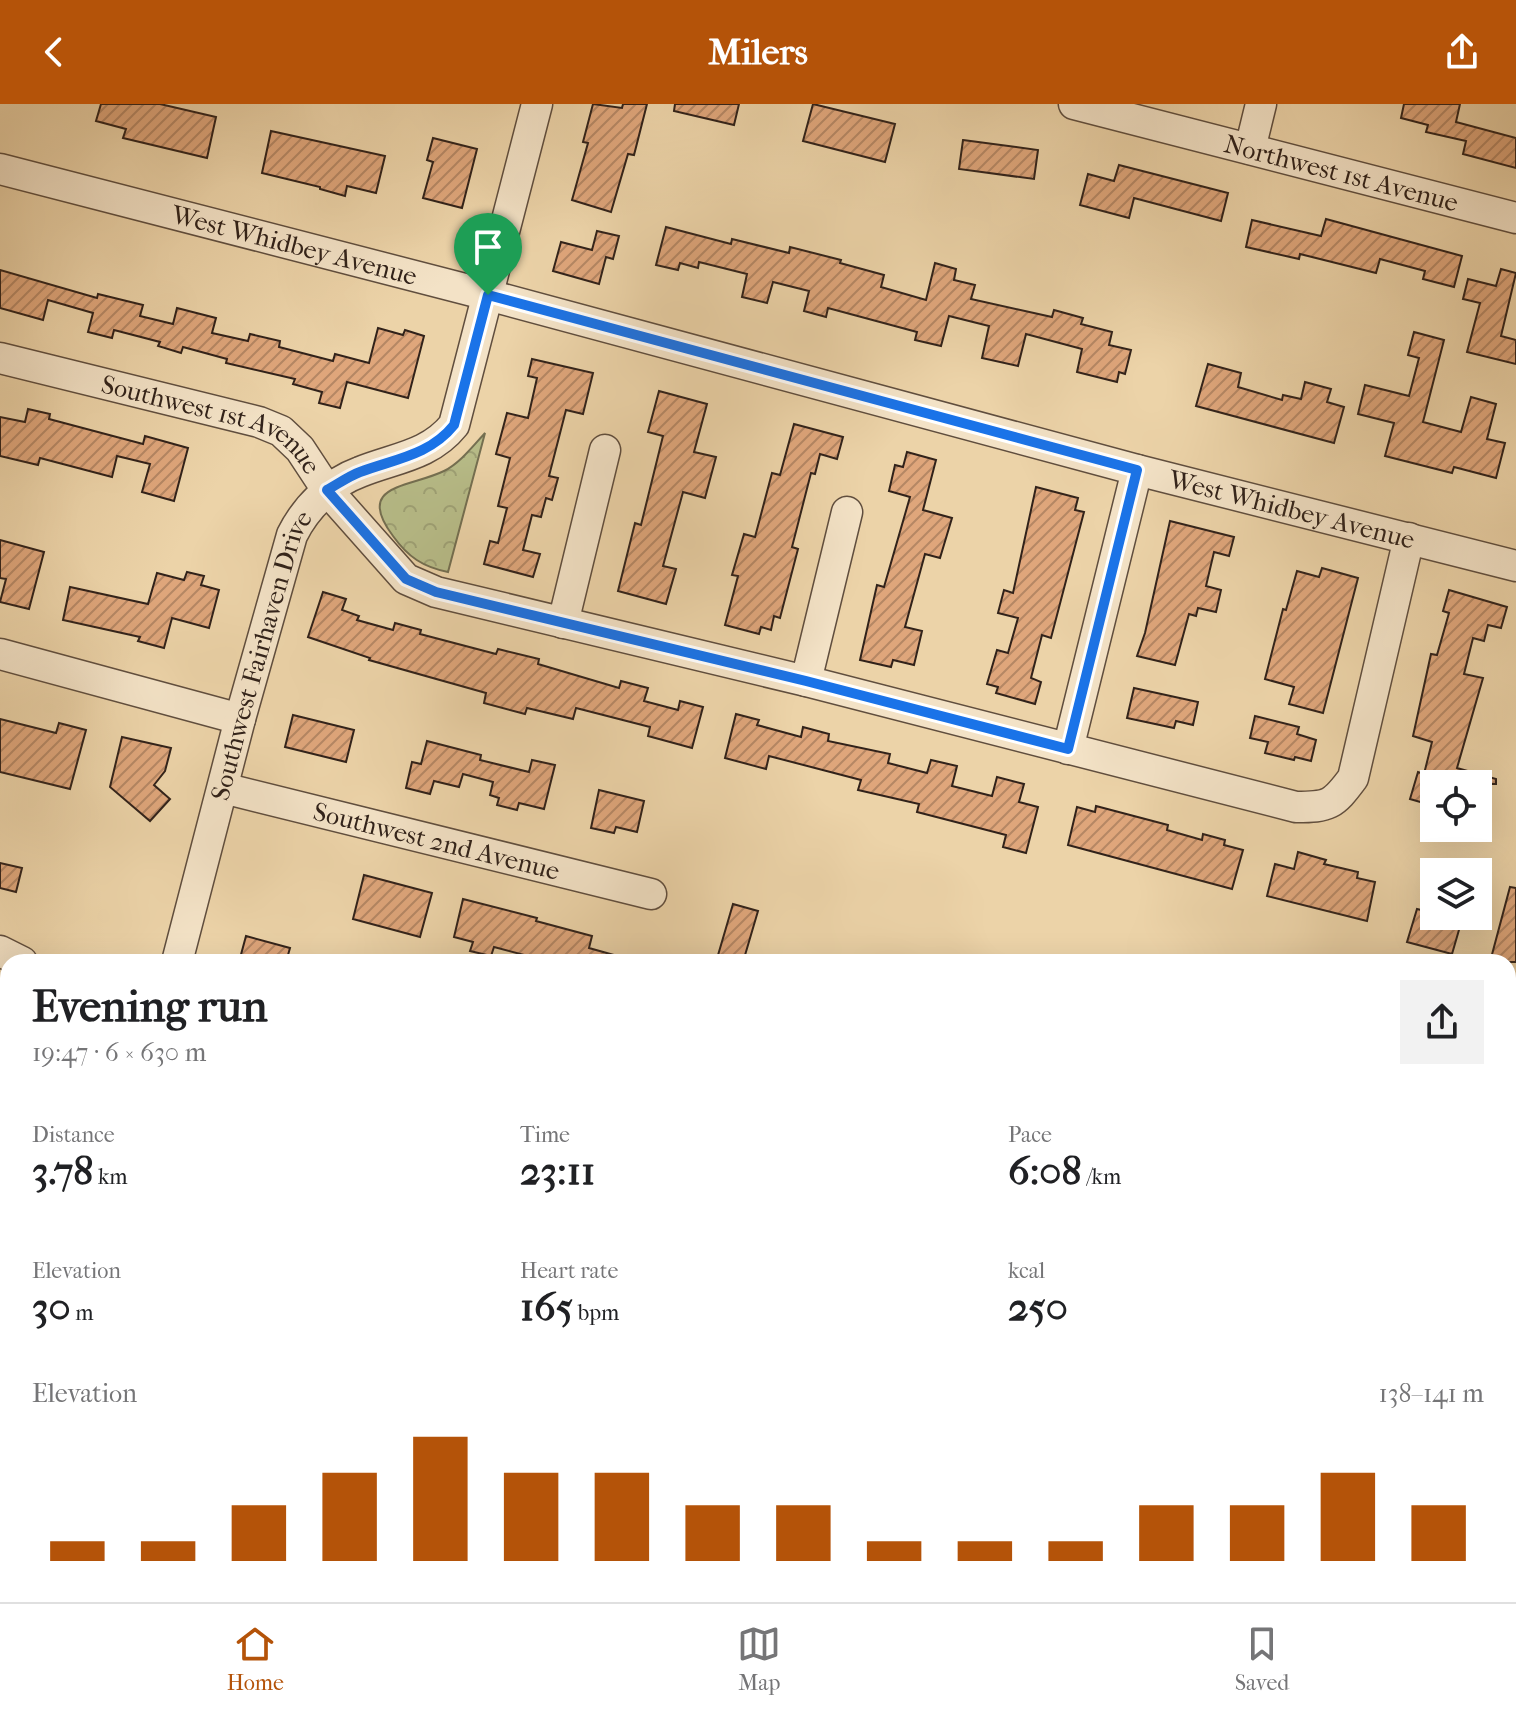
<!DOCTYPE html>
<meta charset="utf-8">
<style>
:root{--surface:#fff;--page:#f2f2f2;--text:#202124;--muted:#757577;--line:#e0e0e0;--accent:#b45309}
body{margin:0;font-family:"IM FELL French Canon",serif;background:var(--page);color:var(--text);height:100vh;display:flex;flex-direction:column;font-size:30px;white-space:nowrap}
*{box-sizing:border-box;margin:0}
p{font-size:26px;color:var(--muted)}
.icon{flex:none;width:44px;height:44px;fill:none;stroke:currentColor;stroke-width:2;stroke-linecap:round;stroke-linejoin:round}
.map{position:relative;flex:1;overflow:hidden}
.side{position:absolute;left:0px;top:850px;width:1516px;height:648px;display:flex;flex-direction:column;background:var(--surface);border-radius:24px 24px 0 0;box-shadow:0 8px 32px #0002}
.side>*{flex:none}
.fabs{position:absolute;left:1420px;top:666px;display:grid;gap:16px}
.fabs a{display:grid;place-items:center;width:72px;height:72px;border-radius:0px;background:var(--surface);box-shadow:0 8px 32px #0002;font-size:40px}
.pin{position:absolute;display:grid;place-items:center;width:68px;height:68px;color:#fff;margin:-82px -34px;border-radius:50% 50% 50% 0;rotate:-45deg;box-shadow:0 0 8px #0007}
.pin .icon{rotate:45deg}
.round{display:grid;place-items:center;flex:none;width:84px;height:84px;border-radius:0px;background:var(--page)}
.summary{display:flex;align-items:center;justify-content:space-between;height:136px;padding:0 32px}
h1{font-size:44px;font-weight:800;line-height:60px}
.stats{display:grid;grid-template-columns:repeat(3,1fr);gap:12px;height:136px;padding:8px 32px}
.stats div{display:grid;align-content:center}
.stats b{font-size:40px;font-weight:800}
.stats small{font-size:22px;font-weight:400}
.stats p{font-size:22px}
.chart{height:224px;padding:16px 32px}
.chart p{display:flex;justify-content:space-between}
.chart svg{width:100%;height:144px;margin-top:8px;stroke:var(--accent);stroke-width:6}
header{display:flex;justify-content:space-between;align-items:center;height:104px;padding:0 32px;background:var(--accent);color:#fff;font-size:36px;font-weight:800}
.dock{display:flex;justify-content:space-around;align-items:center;height:112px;border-top:2px solid var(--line);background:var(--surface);font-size:22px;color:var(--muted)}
.dock a{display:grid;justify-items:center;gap:4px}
.dock .on{color:var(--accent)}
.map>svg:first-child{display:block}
.park{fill:url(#park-crowns);stroke:#746f51;stroke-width:2}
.building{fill:url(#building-hatch);stroke:#31221a;stroke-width:2}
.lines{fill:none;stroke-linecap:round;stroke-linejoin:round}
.minor-casing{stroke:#604e3e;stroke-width:33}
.minor{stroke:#f3e2c6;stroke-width:30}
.route-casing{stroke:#fff;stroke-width:16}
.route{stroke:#1a73e8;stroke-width:10}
.labels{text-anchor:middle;stroke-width:6;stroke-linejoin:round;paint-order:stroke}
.street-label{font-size:26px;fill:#31221a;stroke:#f3e2c6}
</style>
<header><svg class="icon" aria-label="back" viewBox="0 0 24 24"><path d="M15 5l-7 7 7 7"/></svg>Milers<svg class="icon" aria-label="share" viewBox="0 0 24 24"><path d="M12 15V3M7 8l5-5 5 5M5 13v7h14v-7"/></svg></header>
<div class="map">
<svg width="1516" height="1498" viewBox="0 0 1516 1498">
<defs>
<pattern id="park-crowns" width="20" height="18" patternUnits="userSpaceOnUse" patternTransform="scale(2)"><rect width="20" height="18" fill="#b7bc88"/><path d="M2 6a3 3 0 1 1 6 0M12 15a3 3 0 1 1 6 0" fill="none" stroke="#9ea175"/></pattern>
<pattern id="building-hatch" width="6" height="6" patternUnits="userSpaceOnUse" patternTransform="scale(2)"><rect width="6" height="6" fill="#dfa67b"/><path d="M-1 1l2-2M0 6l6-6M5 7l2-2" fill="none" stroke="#b58764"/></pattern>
</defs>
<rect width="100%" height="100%" fill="#ecd3a8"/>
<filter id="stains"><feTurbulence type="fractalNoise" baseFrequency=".0025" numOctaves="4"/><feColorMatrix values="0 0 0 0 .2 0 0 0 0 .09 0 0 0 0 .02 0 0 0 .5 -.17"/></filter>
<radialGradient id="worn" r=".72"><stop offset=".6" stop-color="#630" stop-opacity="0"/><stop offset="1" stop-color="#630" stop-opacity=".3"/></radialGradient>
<path class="park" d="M485 329 448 468C423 463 408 453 393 432 354 380 409 384 444 367 460 359 473 342 485 329Z"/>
<g class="building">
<polygon points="101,0 160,0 216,13 207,54 123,34 126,25 96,17"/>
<polygon points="593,0 622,4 623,0 647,0 634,51 628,50 611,108 572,96 588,39 583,38"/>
<polygon points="675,0 739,0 734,21 674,7"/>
<polygon points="813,0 895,20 885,58 803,37"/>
<polygon points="1404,0 1460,0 1456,18 1516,34 1516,64 1463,50 1466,37 1426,28 1428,21 1401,14"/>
<polygon points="271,27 385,52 376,89 347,82 345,92 320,85 320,83 262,69"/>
<polygon points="433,34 477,45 462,104 423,94 433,58 427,56"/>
<polygon points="963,36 1038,46 1034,75 959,65"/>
<polygon points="1119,61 1228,89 1221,117 1134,94 1129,114 1080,101 1088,70 1114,77"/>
<polygon points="1326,115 1462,152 1454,183 1423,175 1425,167 1380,155 1376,169 1300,150 1299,155 1246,143 1252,116 1321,132"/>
<polygon points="666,123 731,140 732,135 789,149 790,143 841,156 840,159 884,171 881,183 926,196 935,159 956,165 954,176 975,181 971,195 1052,213 1054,206 1083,214 1081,220 1112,228 1109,241 1131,246 1125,270 1119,268 1117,278 1077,268 1082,245 1026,230 1018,262 982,254 989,222 949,212 941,242 915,236 917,228 828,204 826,213 804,207 809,187 773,178 767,199 742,193 747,170 699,158 698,164 680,159 678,166 656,161"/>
<polygon points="597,127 619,132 613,155 606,153 599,180 553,167 561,138 592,146"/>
<polygon points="1501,165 1516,169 1501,232 1516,236 1516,260 1467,248 1480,199 1463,195 1468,175 1496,182"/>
<polygon points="0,166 97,194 98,190 143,201 140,212 173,220 177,204 216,214 212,229 248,237 250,230 280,237 279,243 333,257 335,250 369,259 378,224 403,231 405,226 424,232 408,294 347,278 340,304 319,299 322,288 293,280 295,275 226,259 227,255 183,243 181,249 158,242 160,238 114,226 112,234 88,228 93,209 48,196 43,216 0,204"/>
<polygon points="1414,228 1444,236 1423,318 1461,328 1471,293 1496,300 1487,335 1505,339 1496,374 1454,363 1452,369 1385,352 1394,319 1358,310 1365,281 1409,292 1419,254 1408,251"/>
<polygon points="532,255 593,269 583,310 566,306 549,372 558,374 552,396 546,394 541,413 532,411 523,446 540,450 533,473 484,460 490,437 498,439 507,404 498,402 510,354 496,350 507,309 528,314 537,274 528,272"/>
<polygon points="1208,260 1241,269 1238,283 1282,296 1283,291 1301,295 1305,278 1331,285 1327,298 1344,303 1334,339 1196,302"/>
<polygon points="659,287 707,300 694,348 716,353 705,394 683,388 663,462 676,465 666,500 618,487 635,419 641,421 663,332 648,328"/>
<polygon points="28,305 50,310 49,315 143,340 145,332 188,344 174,397 142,388 150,360 117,352 112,373 40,354 38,361 0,352 0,313 25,318"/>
<polygon points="794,320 843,333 837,355 820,350 815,370 811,369 792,443 798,445 780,514 774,512 771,526 761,523 759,530 725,521 738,472 732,471 744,430 755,433 772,369 780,371"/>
<polygon points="907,348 936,356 923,406 952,414 940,454 925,450 905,523 922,527 914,561 893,556 891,563 860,556 877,481 884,483 910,393 889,387 895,361 903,363"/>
<polygon points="1036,383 1078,394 1075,406 1084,408 1051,534 1042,531 1031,574 1041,578 1035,600 996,589 998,583 987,580 997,546 1008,549 1018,514 998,509 1004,486 1013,489"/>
<polygon points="1170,417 1234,433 1229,452 1214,448 1206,482 1221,486 1216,508 1198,504 1196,512 1189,510 1175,561 1137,552 1145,529"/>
<polygon points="0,436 44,448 29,505 0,498 6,475 0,474"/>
<polygon points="1322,464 1358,474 1323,609 1289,600 1294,583 1265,575 1283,505 1286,506 1297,467 1319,473"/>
<polygon points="187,468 204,472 201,481 219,486 209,524 172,514 164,544 138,537 140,533 63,516 70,483 148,500 157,469 184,476"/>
<polygon points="1449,486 1507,503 1501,524 1488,521 1484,537 1473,534 1464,570 1483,574 1457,664 1496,675 1496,680 1434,680 1434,702 1410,695 1418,668 1424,670 1432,638 1413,632 1431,550 1437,551 1449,509 1443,507"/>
<polygon points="323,488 346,495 342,506 359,512 357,516 393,526 395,519 421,526 420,530 496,550 498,545 539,555 538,560 619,584 621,577 648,584 644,597 678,606 680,597 703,603 692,644 648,632 650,623 576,604 573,615 527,604 525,610 484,599 486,589 369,556 370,554 308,533"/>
<polygon points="1134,584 1198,598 1193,621 1176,617 1174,624 1127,614"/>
<polygon points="736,610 759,616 757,621 801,633 803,623 829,630 828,637 890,650 888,659 927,669 931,656 957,662 952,682 992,692 997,673 1024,680 1019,698 1038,703 1026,749 1003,743 1006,731 917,708 919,700 858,686 861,676 769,652 766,665 725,654"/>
<polygon points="293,611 354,626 346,658 285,643"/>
<polygon points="1255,612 1299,623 1297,630 1316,636 1311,657 1295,653 1294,656 1265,649 1268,638 1250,634"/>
<polygon points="0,615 56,629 59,619 86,626 70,685 0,668"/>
<polygon points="122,633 171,644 165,667 154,681 170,695 150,717 110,683"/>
<polygon points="427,637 481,651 480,656 529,668 532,656 555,661 544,705 519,699 517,706 497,701 499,694 490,691 493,678 463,670 459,683 434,677 430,690 406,684 412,658 421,660"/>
<polygon points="599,686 644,697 637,728 616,723 614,729 591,724"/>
<polygon points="1096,702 1168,721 1167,726 1202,736 1203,730 1225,736 1224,741 1243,746 1232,785 1068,741 1077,703 1095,708"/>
<polygon points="1298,748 1326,756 1324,760 1358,768 1357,774 1375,778 1367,817 1267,792 1275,760 1294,765"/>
<polygon points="0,759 22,764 16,788 0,784"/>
<polygon points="364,771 432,789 420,833 353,815"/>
<polygon points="1510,783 1516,784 1516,858 1490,858"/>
<polygon points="463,795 537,814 536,817 592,832 589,844 621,853 620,858 551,858 494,843 491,852 470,847 473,838 454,833"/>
<polygon points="733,800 758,807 743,858 716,858"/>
<polygon points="1417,805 1434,809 1434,812 1463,812 1452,850 1407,838"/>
<polygon points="246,832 290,844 286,858 239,858"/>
</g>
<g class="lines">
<defs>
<g id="minor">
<path id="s1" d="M1074 0 1516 114"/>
<polyline points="1250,45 1261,0"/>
<path id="s2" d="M0 65 488 191 1137 366 1516 462"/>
<path id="s3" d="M0 254 259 318 281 327 300 345 327 386 406 475 436 488 806 577 1296 703C1329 703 1333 701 1353 674L1409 434"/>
<polyline points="563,519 605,346"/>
<polyline points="0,550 240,615"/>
<polyline points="806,577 847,408"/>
<polyline points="1068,645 1137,366"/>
<path id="s4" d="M223 684 651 790"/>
<polyline points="0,847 22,858"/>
<path id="s5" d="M177 858 240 615 292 431C306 403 330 379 360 368 394 354 429 352 454 321L537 0"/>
<polyline points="1508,1261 1516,1263"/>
<polyline points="1508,1426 1516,1407"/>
<polyline points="10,1498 12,1490"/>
<polyline points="805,1498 807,1490"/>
<polyline points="1483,1498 1485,1490"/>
</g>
</defs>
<use href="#minor" class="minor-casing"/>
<use href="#minor" class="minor"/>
</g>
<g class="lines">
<defs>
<path id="route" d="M488 191 1137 366 1068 645 806 577 436 488 406 475 327 386C338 380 349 372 360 368 395 355 430 351 454 321Z"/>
</defs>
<use href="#route" class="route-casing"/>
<use href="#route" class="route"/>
</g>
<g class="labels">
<g class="street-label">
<text dy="9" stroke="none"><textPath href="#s1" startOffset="276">Northwest 1st Avenue</textPath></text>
<text dy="9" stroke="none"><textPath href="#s2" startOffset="304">West Whidbey Avenue</textPath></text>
<text dy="9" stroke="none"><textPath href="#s3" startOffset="224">Southwest 1st Avenue</textPath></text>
<text dy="9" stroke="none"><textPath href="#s2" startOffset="1336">West Whidbey Avenue</textPath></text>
<text dy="9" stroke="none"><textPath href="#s5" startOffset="318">Southwest Fairhaven Drive</textPath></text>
<text dy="9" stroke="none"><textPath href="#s4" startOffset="220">Southwest 2nd Avenue</textPath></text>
</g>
</g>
<rect width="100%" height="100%" filter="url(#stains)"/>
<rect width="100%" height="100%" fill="url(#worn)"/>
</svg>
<div class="fabs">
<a><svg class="icon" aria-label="locate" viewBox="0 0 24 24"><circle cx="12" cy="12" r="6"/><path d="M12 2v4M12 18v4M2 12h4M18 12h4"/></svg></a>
<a><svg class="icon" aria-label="layers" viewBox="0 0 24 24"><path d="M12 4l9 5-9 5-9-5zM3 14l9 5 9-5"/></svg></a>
</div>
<div class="pin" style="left:488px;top:191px;background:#1e9e55"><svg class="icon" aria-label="arrive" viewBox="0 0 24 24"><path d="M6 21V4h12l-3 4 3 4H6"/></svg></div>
<section class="side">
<div class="summary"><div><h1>Evening run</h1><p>19:47 · 6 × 630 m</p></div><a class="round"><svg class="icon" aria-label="share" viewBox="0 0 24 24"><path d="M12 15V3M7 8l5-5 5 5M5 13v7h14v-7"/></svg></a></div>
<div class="stats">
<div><p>Distance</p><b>3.78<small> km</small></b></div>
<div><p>Time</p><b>23:11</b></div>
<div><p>Pace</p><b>6:08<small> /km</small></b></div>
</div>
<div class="stats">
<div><p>Elevation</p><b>30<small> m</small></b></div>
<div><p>Heart rate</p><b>165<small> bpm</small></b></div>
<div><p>kcal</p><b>250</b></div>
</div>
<div class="chart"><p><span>Elevation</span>138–141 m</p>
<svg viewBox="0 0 160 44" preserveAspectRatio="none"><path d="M5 44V38M15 44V38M25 44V27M35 44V17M45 44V6M55 44V17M65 44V17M75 44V27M85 44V27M95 44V38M105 44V38M115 44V38M125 44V27M135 44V27M145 44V17M155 44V27"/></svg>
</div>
</section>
</div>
<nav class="dock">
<a class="on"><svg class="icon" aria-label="home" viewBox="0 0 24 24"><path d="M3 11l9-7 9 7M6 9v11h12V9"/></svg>Home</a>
<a><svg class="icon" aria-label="map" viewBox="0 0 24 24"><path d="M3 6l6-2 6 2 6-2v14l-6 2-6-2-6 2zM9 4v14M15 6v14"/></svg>Map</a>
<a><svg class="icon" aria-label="saved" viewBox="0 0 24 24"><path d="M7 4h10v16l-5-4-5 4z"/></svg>Saved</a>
</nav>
